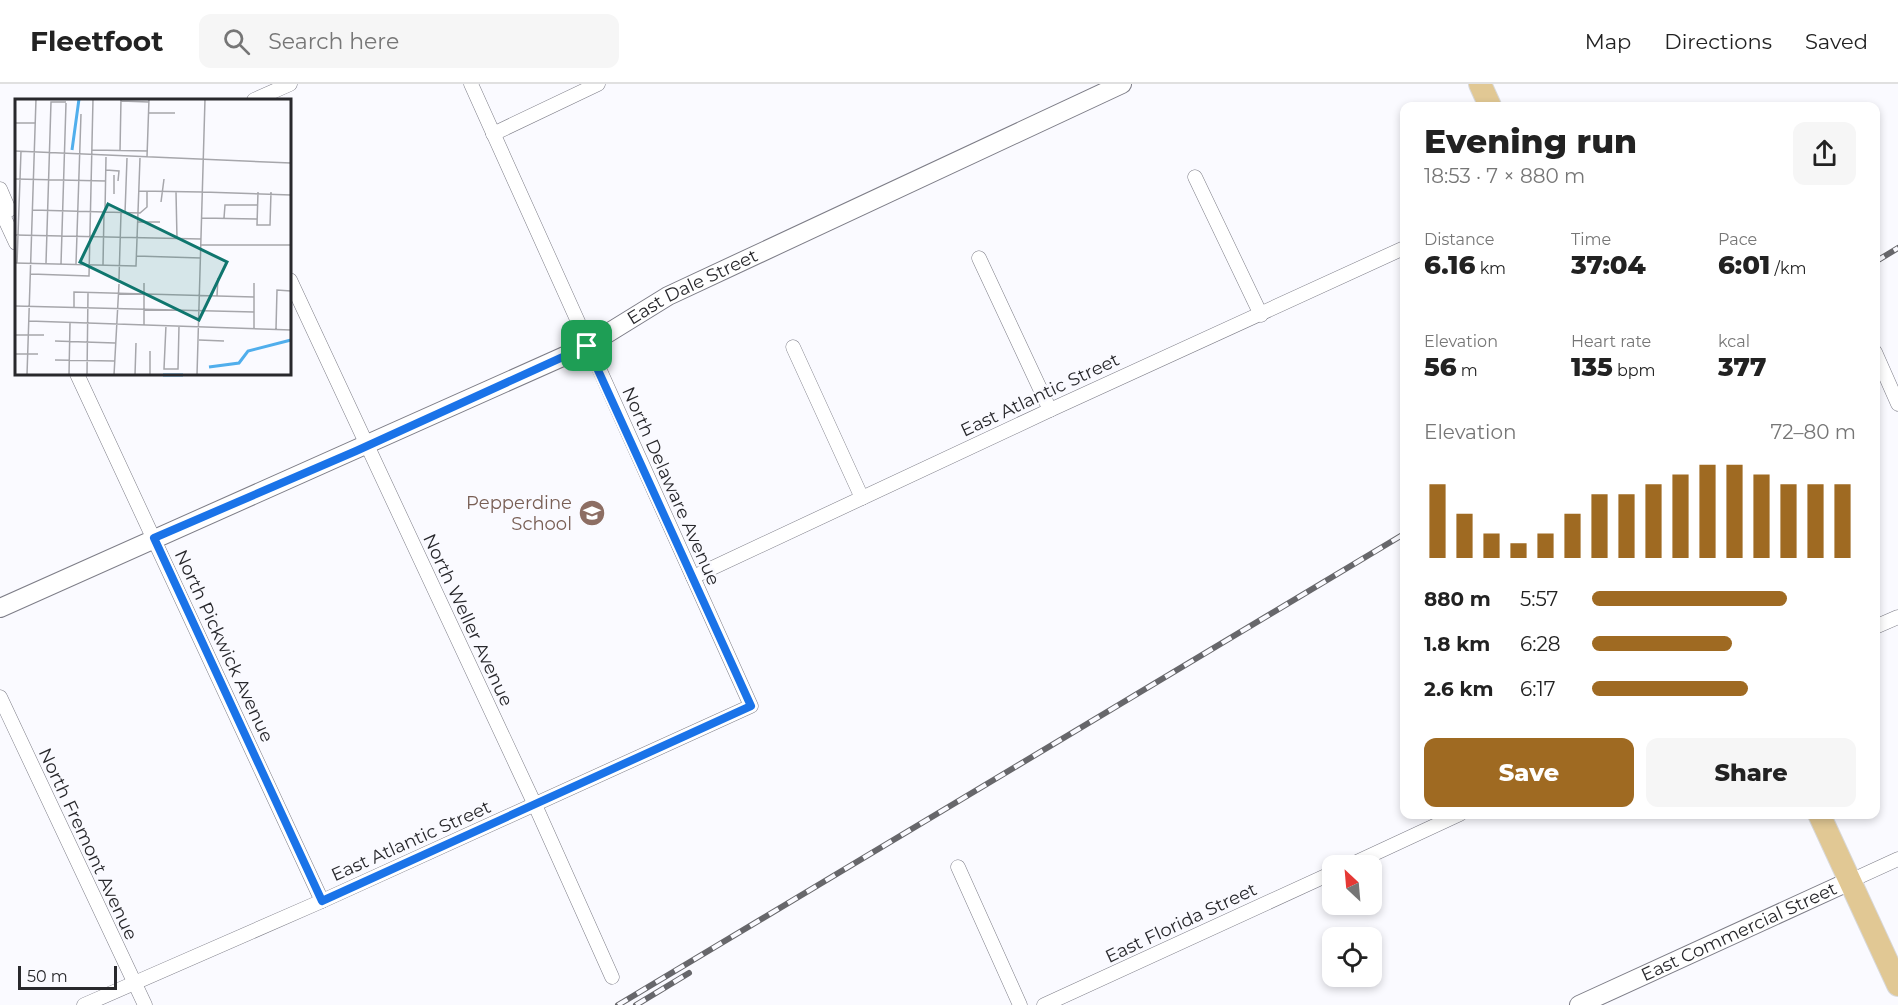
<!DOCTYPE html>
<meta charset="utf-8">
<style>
:root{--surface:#fff;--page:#f6f6f6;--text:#222;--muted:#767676;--line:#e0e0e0;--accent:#9f6a22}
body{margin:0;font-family:Montserrat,sans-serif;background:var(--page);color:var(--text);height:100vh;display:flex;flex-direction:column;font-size:22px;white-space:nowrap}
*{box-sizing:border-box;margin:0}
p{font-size:20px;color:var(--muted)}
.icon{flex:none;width:33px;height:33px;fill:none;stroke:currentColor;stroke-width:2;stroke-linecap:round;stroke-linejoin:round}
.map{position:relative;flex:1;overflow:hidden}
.side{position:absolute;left:1400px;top:18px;width:480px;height:717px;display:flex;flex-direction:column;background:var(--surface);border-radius:12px;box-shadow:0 3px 9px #0003}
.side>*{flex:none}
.needle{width:39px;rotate:334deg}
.fabs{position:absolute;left:1322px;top:771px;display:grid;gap:12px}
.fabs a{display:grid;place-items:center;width:60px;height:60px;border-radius:12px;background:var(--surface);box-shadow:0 3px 9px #0003;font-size:30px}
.scale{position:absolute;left:18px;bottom:15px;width:99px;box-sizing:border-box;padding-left:6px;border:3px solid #28282c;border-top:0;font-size:16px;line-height:21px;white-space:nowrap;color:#28282c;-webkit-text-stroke:4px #fafaff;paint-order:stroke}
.pin{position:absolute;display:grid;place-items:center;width:51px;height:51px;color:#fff;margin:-26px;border-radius:12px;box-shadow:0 3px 9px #0006}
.round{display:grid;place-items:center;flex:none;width:63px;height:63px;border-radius:12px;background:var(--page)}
.overview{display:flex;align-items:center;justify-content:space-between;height:102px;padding:0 24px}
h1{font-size:33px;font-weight:800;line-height:45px}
.figures{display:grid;grid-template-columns:repeat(3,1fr);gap:9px;height:102px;padding:6px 24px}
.figures div{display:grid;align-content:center}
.figures b{font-size:26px;font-weight:800}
.figures small{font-size:16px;font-weight:400}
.figures p{font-size:16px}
.chart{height:168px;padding:12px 24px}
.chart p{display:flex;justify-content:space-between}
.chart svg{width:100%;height:108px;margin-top:6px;stroke:var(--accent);stroke-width:6}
.button{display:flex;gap:12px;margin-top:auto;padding:12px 24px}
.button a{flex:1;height:69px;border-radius:12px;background:var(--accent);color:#fff;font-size:24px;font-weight:800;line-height:69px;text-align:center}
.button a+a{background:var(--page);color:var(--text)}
ul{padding:0 24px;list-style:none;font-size:20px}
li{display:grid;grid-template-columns:96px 72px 1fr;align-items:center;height:45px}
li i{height:15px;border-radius:8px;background:var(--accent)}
header{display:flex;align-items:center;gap:36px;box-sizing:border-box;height:84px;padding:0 30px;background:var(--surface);border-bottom:2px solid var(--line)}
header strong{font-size:28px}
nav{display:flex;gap:33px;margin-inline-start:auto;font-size:21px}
.search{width:420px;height:54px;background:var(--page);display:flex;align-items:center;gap:15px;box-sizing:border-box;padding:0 21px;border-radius:12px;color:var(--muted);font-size:22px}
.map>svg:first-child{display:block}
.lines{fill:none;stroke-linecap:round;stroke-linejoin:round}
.minor-casing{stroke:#7d7d87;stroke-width:15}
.tertiary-casing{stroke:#7d7d87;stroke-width:20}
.primary-casing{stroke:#d8d8d9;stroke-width:24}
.minor{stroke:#fff;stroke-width:14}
.tertiary{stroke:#fff;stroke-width:18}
.primary{stroke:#e1c894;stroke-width:22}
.rail-casing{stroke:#67676b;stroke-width:6}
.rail{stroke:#fafaff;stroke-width:4;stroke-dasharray:11;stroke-linecap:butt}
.route-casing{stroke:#fff;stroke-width:12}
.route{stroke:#1a73e8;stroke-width:8}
.labels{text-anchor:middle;stroke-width:4.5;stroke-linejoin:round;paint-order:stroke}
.street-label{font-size:18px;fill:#28282c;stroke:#fafaff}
.education-label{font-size:18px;fill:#785e54;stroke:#fafaff;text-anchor:end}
.inset-river{fill:none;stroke:#50aeec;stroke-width:3}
.inset-road{fill:none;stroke:#a6a6ab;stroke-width:1.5}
.view{fill:#0f766e;fill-opacity:0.15;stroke:#0f766e;stroke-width:3}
.inset-edge{fill:none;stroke:#28282c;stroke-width:3}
</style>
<header>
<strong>Fleetfoot</strong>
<div class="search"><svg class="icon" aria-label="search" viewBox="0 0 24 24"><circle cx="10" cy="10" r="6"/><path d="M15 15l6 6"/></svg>Search here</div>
<nav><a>Map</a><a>Directions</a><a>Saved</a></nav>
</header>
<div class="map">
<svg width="1898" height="921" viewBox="0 0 1898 921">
<rect width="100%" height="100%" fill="#fafaff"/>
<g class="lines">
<defs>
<g id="minor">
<polyline points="254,16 290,0"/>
<polyline points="493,50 598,0"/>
<polyline points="1195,93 1261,231"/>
<polyline points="0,105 9,126"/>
<polyline points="2,129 16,159"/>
<polyline points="979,174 1050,326"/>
<polyline points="290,196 535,721 612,893"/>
<polyline points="793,263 862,414"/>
<polyline points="1875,268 1898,320"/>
<polyline points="77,290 322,817"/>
<polyline points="693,493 1050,326 1404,164"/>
<polyline points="1875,543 1898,533"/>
<polyline points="0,613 145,921"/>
<polyline points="1348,782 1460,730"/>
<polyline points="958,783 1020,921"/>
<polyline points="1850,797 1898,775"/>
<polyline points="84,921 322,817 751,622 471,0"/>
<polyline points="1044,921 1332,789"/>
</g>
<g id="tertiary">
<path id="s1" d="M0 524 587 262 668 212 1122 0"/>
<path id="s2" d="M1579 921 1850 797"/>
</g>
<g id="primary">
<polyline points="1480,0 1490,22"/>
<polyline points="1819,730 1898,901"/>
</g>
</defs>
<use href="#minor" class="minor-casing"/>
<use href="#tertiary" class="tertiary-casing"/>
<use href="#primary" class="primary-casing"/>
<use href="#minor" class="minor"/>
<use href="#tertiary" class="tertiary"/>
<use href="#primary" class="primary"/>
<defs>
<g id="rail">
<polyline points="1875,178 1898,164"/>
<polyline points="618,921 1404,450"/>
<polyline points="636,921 689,889"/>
</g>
</defs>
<use href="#rail" class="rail-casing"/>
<use href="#rail" class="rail"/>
</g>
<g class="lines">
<defs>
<polygon id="route" points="587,262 751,622 322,817 154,454 356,367"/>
</defs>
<use href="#route" class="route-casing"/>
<use href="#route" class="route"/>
</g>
<defs>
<symbol id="school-disc" viewBox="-11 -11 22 22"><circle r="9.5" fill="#8d6e63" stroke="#fafaff"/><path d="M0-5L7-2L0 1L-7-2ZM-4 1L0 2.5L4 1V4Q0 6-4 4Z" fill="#fff"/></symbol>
</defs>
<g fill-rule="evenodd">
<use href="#school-disc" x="577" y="414" width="30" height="30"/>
</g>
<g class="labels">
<g class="street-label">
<text dy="6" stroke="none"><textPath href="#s1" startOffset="764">East Dale Street</textPath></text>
<text transform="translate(1040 311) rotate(-25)" y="6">East Atlantic Street</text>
<text transform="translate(671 402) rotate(66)" y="6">North Delaware Avenue</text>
<text transform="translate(468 536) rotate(65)" y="6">North Weller Avenue</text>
<text transform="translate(224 562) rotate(65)" y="6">North Pickwick Avenue</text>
<text transform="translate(411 757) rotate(-24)" y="6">East Atlantic Street</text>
<text transform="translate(88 760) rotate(65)" y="6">North Fremont Avenue</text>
<text transform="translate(1181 839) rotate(-25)" y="6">East Florida Street</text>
<text dy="6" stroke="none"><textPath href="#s2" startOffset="176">East Commercial Street</textPath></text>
</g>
<g class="education-label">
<text x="572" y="425">Pepperdine<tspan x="572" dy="21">School</tspan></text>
</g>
</g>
<g transform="translate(15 15)">
<rect width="276" height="276" fill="#fafaff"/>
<path class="inset-river" d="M57 51 64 0M194 268 224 264 233 252 276 241M148 276H168"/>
<path class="inset-road" d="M106 2 134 3M134 14H160M0 24H20M77 51 133 52M0 52 276 64M105 52 106 0M132 58 134 0M91 71 104 72 103 82M0 80 91 82M124 92 187 93M161 93 162 140M188 93 276 96M243 93 242 126H255L256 93M99 95V76M146 103 149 80M18 111 125 114 132 108V93M90 113 91 58M110 114 112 59M187 119 242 120M209 119 210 106H242M123 123H145M0 136 186 140M186 146H276M121 157 186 159M0 164 121 167 125 59M2 164 6 52M31 164 36 3H51M46 165 51 4M61 165 66 15M88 166 89 113M16 175 74 177 78 0M104 180 106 114M202 197 203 179M0 207 239 213M59 209V193L239 198M14 222 276 231M129 226V184M151 226 149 270H163L164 227M239 229V184M261 230 262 191 276 192M0 236H29M184 241 209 242M40 242 100 244M0 255H23M40 261 100 262M12 276 21 0M54 276 55 224M72 276 73 194M99 276 104 185M120 276 121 244M135 276V252M182 276 190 0"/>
<path class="view" d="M93 105 212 163 184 221 65 163Z"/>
<rect width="276" height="276" class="inset-edge"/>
</g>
</svg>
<div class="fabs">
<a><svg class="needle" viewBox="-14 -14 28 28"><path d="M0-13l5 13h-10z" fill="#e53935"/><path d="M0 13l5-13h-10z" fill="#767676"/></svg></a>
<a><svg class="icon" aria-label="locate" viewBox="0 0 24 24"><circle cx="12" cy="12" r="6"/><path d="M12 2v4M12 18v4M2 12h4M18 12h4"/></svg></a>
</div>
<div class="scale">50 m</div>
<div class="pin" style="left:587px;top:262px;background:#1e9e55"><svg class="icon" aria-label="arrive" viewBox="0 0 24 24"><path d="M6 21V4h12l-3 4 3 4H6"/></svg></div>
<section class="side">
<div class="overview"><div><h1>Evening run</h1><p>18:53 · 7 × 880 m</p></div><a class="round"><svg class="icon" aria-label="share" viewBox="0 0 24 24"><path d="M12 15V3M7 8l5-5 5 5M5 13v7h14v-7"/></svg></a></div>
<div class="figures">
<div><p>Distance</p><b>6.16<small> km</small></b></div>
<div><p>Time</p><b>37:04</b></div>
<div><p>Pace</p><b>6:01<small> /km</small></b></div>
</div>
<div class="figures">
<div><p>Elevation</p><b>56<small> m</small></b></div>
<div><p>Heart rate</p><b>135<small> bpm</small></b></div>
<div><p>kcal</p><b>377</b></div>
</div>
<div class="chart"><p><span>Elevation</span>72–80 m</p>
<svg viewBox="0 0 160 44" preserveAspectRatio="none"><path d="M5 44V14M15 44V26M25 44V34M35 44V38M45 44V34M55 44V26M65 44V18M75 44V18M85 44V14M95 44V10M105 44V6M115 44V6M125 44V10M135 44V14M145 44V14M155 44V14"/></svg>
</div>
<ul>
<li><b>880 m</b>5:57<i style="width:74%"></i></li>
<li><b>1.8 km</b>6:28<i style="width:53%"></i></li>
<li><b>2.6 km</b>6:17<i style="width:59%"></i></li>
</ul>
<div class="button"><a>Save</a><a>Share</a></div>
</section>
</div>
